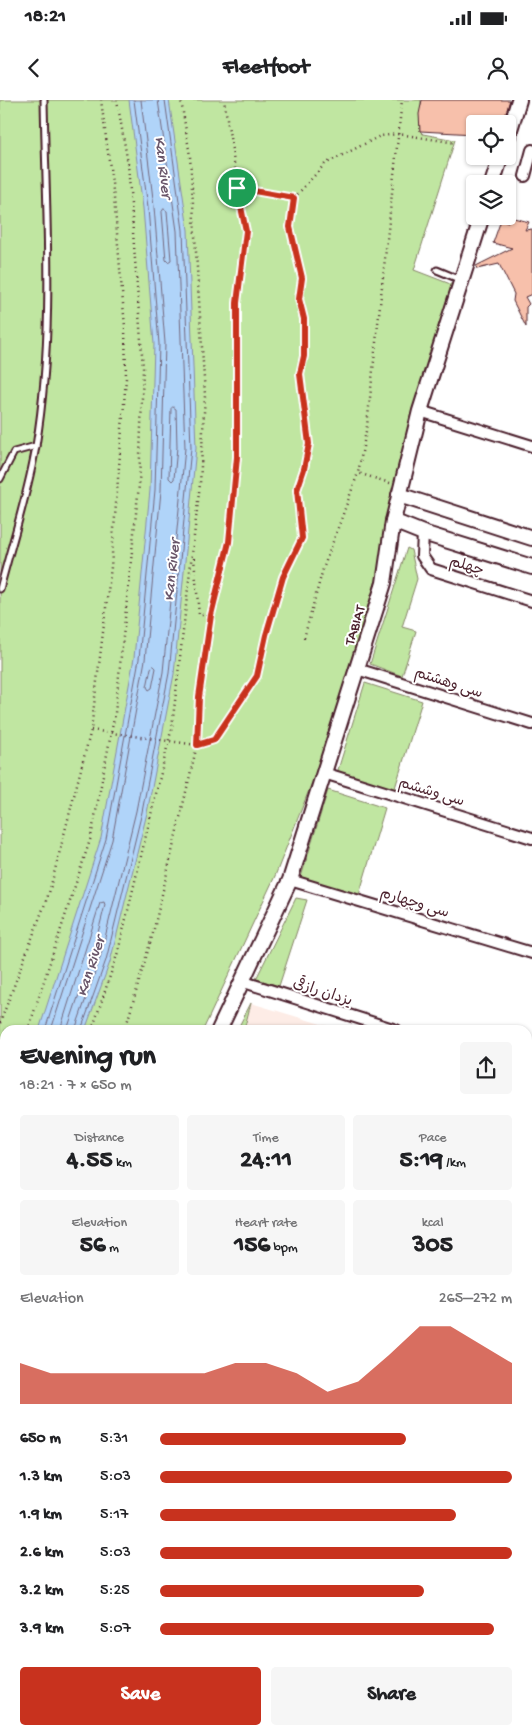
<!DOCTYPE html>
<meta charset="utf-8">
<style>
:root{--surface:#fff;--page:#f6f6f6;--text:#202124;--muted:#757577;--accent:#c8321e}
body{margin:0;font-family:"Gochi Hand","Playpen Sans Arabic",sans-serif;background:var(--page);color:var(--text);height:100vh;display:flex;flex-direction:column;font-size:19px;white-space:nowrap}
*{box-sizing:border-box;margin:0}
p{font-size:16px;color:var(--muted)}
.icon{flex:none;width:28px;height:28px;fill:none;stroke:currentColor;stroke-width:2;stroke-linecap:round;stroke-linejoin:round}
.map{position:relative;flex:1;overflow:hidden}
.sheet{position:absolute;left:0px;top:925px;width:532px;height:710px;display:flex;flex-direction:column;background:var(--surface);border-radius:15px 15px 0 0;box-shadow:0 1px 4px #0004}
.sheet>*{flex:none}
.fabs{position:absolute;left:466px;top:15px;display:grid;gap:10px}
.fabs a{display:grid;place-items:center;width:50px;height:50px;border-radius:5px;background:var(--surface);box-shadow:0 1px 4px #0004;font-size:25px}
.pin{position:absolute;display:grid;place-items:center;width:42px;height:42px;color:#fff;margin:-21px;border:2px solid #fff;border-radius:50%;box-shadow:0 1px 5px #0007}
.round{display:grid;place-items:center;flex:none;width:52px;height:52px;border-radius:5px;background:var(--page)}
.summary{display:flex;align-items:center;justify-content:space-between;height:85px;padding:0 20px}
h1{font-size:28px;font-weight:700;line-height:38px}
.figures{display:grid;grid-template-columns:repeat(3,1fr);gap:8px;height:85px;padding:5px 20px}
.figures div{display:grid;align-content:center;border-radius:5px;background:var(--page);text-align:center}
.figures b{font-size:25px;font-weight:700}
.figures small{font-size:14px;font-weight:400}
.figures p{font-size:14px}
.chart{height:140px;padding:10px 20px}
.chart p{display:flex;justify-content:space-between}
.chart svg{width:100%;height:90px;margin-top:5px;fill:var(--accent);opacity:.7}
.action{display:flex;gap:10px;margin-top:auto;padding:10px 20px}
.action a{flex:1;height:58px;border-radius:5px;background:var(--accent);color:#fff;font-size:20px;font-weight:700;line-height:58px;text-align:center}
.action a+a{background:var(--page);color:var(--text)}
ul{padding:0 20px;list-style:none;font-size:16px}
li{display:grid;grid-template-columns:80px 60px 1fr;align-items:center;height:38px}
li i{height:12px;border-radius:6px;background:var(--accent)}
.status{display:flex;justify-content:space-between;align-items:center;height:35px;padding:0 25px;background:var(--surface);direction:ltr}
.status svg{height:14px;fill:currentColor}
header{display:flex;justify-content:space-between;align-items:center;height:65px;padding:0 20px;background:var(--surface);font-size:22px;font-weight:700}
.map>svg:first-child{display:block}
.built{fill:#fdece6}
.green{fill:#c0e6a1;stroke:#858266}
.water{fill:#b0d4f9;stroke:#878ca7}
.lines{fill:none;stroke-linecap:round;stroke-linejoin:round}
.shore{stroke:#73677d;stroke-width:1}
.building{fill:#f7c0ab;stroke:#4a1f2b}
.service-casing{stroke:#4a1f2b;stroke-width:9}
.minor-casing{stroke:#4a1f2b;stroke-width:14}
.tertiary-casing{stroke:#4a1f2b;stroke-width:18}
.secondary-casing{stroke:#4a1f2b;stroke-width:19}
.path{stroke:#4a1f2b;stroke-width:2.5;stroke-dasharray:1 4;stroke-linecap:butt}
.service{stroke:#fff;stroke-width:5}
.minor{stroke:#fff;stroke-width:10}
.tertiary{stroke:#fff;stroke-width:14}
.secondary{stroke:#fff;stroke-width:15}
.path-bridge{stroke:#4a1f2b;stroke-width:2.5;stroke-dasharray:1 4;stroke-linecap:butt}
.route-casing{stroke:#fff;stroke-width:10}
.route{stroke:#c8321e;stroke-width:6}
.labels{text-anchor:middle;stroke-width:4;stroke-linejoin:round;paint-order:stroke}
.street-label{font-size:15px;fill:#4a1f2b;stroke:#fff}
.water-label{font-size:16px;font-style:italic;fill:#695569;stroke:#fff}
</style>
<div class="status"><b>18:21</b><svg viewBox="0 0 49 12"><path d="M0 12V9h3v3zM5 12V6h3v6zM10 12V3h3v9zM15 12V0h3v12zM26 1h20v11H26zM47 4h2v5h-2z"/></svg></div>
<header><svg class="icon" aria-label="back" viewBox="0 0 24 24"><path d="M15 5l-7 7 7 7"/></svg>Fleetfoot<svg class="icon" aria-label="person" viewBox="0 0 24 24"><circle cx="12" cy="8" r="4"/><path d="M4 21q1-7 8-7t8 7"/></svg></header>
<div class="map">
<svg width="532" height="1635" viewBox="0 0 532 1635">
<rect width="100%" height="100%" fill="#fff"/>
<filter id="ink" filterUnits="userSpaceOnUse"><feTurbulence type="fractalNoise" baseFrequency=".02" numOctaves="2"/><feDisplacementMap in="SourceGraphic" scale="10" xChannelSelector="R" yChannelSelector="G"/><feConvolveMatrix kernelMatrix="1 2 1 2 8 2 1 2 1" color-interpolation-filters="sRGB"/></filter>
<g filter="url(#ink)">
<polygon class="built" points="251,903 341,930 244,930"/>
<g class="green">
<polygon points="0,0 421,0 420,31 423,34 455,40 414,170 453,185 385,451 317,670 275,776 203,930 5,930 5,1630 10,1630 8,1635 0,1635"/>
<polygon points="407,448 411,450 417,479 402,527 416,531 402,576 370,564"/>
<polygon points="365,583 422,601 394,691 337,673"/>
<polygon points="328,690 385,708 359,795 301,777"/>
<polygon points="296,798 307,800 279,886 256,879"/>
<polygon points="251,903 244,930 237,930"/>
<polygon points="250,1630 322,1630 337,1635 256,1635"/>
</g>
<g class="water">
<polygon points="129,0 169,0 188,130 196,348 174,574 147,713 110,862 85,930 39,930 101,738 134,558 150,390 154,244 143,108"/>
<polygon points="5,1014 5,1139 0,1151 0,1026"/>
</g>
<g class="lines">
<g class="shore">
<polygon points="164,109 167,111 171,160 168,162 166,160 162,112"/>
<polygon points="173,307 176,309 177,347 174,379 172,381 169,378 171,309"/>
<polygon points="154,566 156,568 152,588 149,590 147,587 151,568"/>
<polyline points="45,930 106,739 139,559 155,390 159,244 148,108 134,0"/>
<polyline points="51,930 112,740 145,560 161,391 165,243 154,107 141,0"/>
<polyline points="60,930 100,803 104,802 105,805 92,856 67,930"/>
<polyline points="75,930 100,858 136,711 163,572 185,348 177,131 158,0"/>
<polyline points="81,930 106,860 142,712 169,573 191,348 183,130 165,0"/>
</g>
</g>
<g class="building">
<polygon points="422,0 510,0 503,24 475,24 475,34 420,31 419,14"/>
<polygon points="510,117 529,122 525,130 532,129 532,194 525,197 529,204 526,207 526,227 513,201 514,194 499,164 477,169 476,166 512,148 493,143 501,120 508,122"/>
</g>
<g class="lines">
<defs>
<g id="service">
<polyline points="437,170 461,180"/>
<polyline points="0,379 14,352 36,346"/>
<path d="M0 489C12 442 28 394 36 346 55 232 46 114 44 0"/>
</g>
<g id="minor">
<polyline points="525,76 532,50"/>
<polyline points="420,311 532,346"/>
<polyline points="423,433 422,456 431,469 532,501"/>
<polyline points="357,569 532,624"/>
<polyline points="324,673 532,738"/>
<polyline points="290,780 532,853"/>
<polyline points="241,881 396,930"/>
<polyline points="528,971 532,972"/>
<polyline points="528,1095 532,1096"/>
<polyline points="528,1531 532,1510"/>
<polyline points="0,1625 5,1612"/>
<polyline points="32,1630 48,1635"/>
<polyline points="345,1630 361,1635"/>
<polyline points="510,1630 526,1635"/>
<polyline points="177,1635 179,1630"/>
<polyline points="392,1635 393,1630"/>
</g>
<g id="tertiary">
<polyline points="508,36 519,0"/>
<polyline points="492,84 501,56"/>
<polyline points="399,395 532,438"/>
<polyline points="393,421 423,433 532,467"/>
<polyline points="219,930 290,780 384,483 393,421 420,311 482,116"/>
<polyline points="192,1630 198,1635"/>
<polyline points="234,1630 239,1635"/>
<polyline points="30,1635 32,1630"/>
</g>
<g id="secondary">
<polyline points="528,1245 532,1226"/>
<polyline points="528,1380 532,1361"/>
<polyline points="437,1635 438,1630"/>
<polyline points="465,1635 467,1630"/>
</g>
</defs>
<use href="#service" class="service-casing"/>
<use href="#minor" class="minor-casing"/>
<use href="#tertiary" class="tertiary-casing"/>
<use href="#secondary" class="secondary-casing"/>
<g class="path">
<polyline points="294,98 325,64 380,36 399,34 456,43"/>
<polyline points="390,383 358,373 367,326 402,0"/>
<polyline points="194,458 199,515 211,515"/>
<polyline points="304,538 323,469 358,373"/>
<polyline points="197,645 214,640 257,576 266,535 283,477 302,438 297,391 304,369 309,344 300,273 304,256 304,219 299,199 302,178 290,127 294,98 238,88"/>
<polyline points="0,923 49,793 91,630 111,467 126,278 125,227 114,98 101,0"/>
<polyline points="28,930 91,737 115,613 139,385 143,268 128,64 117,0"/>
<polyline points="92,930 118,852 172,627 200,384 205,295 190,56 181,0"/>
<polyline points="125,930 153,833 197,645 199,597 211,515 229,442 237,357 237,203 245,131 224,0"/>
<polyline points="0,1002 5,990"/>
<polyline points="0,1164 5,1153"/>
<polyline points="0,1248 5,1237"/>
</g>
<use href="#service" class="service"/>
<use href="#minor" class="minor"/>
<use href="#tertiary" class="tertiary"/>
<use href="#secondary" class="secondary"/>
<polyline class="path-bridge" points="91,630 197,645"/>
</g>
</g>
<g class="lines" filter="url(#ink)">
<defs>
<polygon id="route" points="237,88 294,98 290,127 302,178 299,199 304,219 304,256 300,274 309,344 304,369 297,390 302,438 283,477 266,535 257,576 214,640 197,645 199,597 211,515 229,442 237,357 237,203 246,131"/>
</defs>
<use href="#route" class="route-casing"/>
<use href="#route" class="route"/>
</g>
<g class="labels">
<g class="street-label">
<text transform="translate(467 465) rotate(17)" y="5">چهلم</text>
<text transform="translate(354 525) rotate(-73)" y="5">TABIAT</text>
<text transform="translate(449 582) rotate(18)" y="5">سی وهشتم</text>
<text transform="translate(432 691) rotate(17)" y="5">سی وششم</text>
<text transform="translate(415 802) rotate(17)" y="5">سی وچهارم</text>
<text transform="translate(323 891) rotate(18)" y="5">یزدان رازقی</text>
</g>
<g class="water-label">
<text transform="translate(165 67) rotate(83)" y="6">Kan River</text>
<text transform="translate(170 470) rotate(-84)" y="6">Kan River</text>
<text transform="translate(89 866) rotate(-72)" y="6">Kan River</text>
</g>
</g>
</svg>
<div class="fabs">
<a><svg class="icon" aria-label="locate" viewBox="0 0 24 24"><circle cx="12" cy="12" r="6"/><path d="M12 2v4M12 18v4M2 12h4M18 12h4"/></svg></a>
<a><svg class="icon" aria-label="layers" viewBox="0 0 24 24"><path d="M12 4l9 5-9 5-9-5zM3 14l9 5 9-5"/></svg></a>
</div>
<div class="pin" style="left:237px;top:88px;background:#1e9e55"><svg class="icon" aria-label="arrive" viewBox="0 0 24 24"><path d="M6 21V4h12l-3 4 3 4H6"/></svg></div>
<section class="sheet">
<div class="summary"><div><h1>Evening run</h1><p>18:21 · 7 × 650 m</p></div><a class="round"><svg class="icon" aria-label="share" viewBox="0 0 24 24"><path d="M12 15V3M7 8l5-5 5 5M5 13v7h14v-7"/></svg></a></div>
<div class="figures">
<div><p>Distance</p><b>4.55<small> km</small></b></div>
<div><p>Time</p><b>24:11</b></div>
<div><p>Pace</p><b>5:19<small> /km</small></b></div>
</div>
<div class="figures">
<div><p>Elevation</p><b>56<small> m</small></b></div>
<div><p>Heart rate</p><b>156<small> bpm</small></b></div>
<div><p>kcal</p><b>305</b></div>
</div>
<div class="chart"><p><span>Elevation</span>265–272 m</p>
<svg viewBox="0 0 160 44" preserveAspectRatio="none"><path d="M0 44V24L10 29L20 29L30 29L40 29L50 29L60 29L70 24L80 24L90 29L100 38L110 33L120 20L130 6L140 6L150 15L160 24V44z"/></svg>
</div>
<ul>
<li><b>650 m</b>5:31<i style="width:70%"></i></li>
<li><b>1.3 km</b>5:03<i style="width:100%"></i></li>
<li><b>1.9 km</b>5:17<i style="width:84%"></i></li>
<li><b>2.6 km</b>5:03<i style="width:100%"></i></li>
<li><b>3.2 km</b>5:25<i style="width:75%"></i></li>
<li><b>3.9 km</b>5:07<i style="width:95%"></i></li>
</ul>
<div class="action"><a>Save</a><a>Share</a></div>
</section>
</div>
